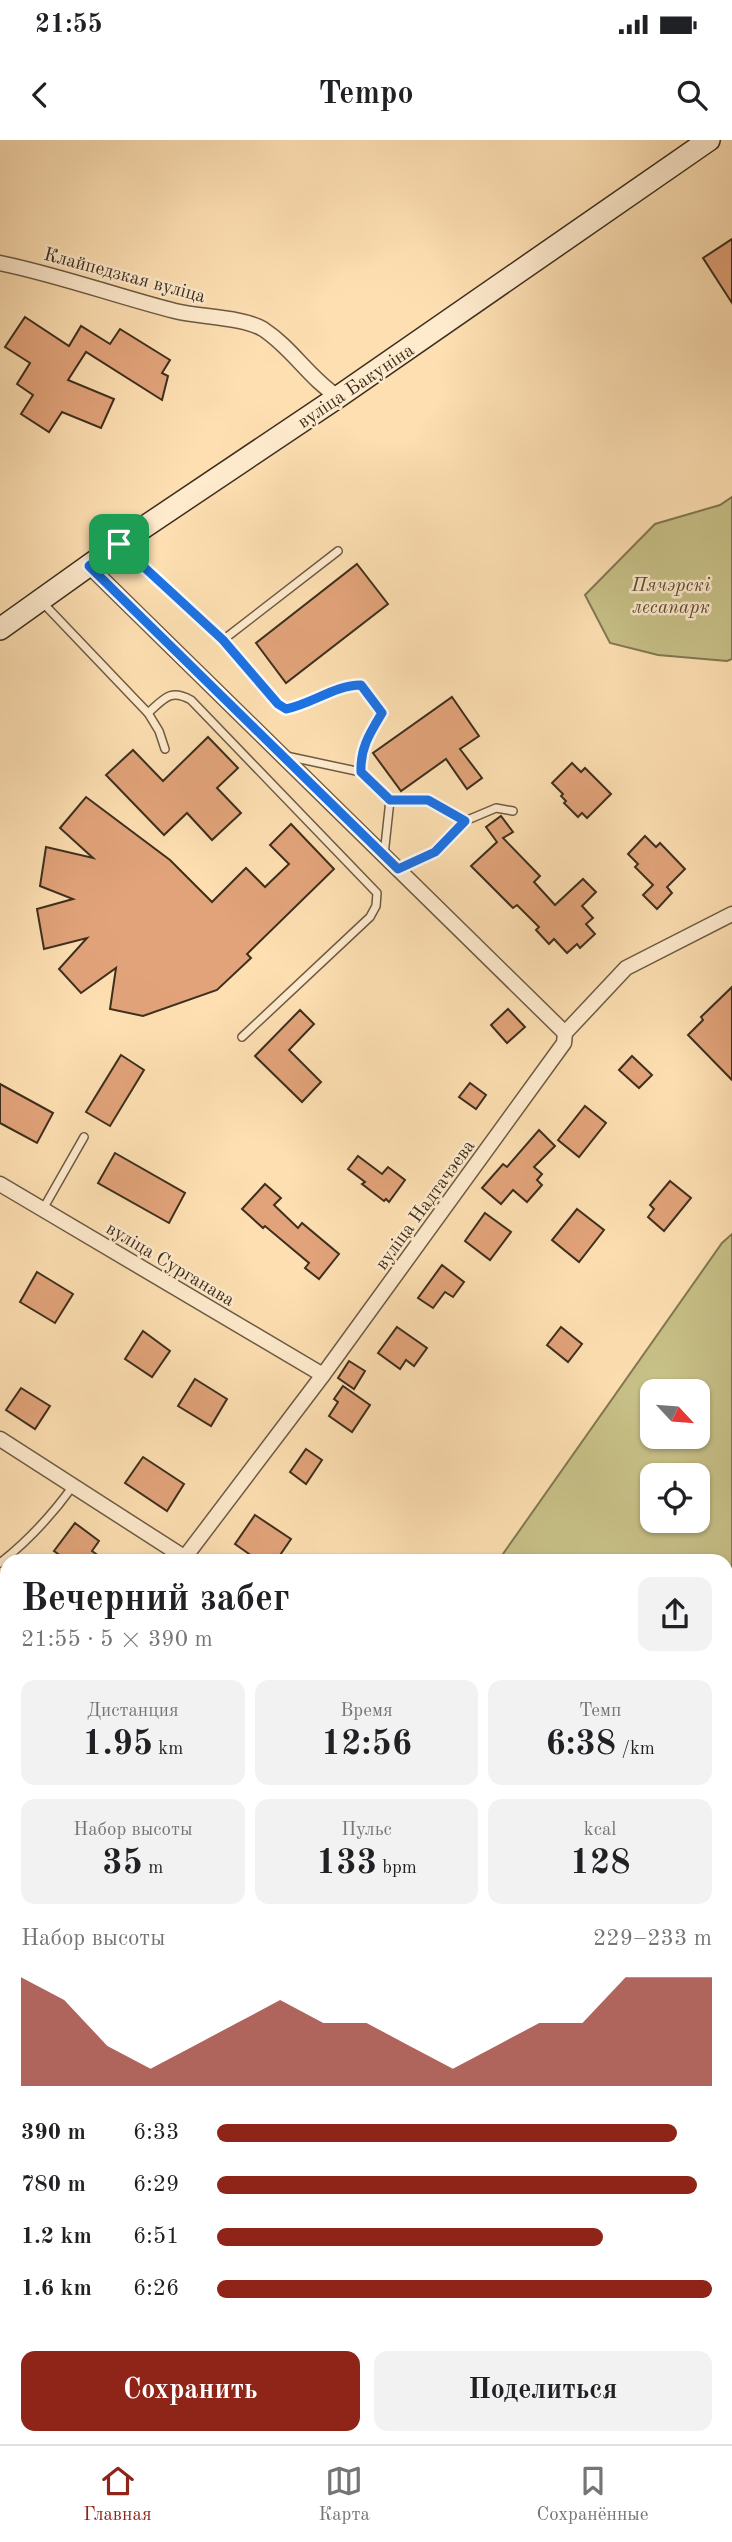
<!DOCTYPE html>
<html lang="ru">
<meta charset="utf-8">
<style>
:root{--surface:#fff;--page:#f2f2f2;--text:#202124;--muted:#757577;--line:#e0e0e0;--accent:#8f2418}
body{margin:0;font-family:"Old Standard TT",serif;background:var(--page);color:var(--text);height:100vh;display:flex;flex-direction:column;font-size:26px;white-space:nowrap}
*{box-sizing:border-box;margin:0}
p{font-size:23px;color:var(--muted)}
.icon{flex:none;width:38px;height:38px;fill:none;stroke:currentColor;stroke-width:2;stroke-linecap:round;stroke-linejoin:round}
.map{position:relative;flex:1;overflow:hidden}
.side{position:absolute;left:0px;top:1414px;width:733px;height:891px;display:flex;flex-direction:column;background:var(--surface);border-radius:21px 21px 0 0;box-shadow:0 2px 5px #0004}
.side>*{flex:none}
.needle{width:46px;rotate:116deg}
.controls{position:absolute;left:640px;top:1239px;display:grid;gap:14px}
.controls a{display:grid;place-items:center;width:70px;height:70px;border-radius:14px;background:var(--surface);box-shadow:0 2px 5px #0004;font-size:35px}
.pin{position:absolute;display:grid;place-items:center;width:60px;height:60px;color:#fff;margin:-30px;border-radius:14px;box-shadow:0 4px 10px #0006}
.round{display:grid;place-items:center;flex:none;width:74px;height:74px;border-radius:14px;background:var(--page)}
.headline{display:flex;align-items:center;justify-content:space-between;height:119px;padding:0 21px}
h1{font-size:38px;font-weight:800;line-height:52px}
.stats{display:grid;grid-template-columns:repeat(3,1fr);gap:10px;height:119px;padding:7px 21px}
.stats div{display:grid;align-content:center;border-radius:14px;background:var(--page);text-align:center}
.stats b{font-size:35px;font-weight:800}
.stats small{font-size:19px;font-weight:400}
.stats p{font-size:19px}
.chart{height:196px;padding:14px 21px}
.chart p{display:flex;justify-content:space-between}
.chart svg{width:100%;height:126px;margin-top:7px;fill:var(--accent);opacity:.7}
.button{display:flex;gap:14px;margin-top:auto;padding:14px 21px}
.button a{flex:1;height:80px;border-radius:14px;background:var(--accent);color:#fff;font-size:28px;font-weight:800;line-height:80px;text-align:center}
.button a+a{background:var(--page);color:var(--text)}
ul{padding:0 21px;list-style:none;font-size:23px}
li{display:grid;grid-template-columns:112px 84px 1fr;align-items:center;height:52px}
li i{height:18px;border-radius:9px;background:var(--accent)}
.status{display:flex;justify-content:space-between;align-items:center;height:49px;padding:0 35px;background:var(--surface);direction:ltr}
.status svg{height:19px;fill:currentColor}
header{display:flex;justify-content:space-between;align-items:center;height:91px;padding:0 21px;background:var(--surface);font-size:32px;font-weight:800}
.tab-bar{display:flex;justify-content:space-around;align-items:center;height:98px;border-top:2px solid var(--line);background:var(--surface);font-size:19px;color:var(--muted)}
.tab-bar a{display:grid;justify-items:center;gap:4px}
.tab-bar .selected{color:var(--accent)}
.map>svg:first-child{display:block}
.green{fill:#c7c087;stroke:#827852;stroke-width:2;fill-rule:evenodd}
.building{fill:#e2a37a;stroke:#3d2f1e;stroke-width:2}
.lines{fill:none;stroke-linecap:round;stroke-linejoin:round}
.lane-casing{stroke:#6d5b43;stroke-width:10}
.street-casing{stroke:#6d5b43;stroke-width:17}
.secondary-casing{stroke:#3d2f1e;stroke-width:24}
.lane{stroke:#feeacd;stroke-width:7}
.street{stroke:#feeacd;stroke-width:14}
.secondary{stroke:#feeacd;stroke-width:21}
.route-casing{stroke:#fff;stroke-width:14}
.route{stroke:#1a73e8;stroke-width:9}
.labels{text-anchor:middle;stroke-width:5;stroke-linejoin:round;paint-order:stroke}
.street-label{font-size:19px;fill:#3d2f1e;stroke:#feeacd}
.park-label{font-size:19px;font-style:italic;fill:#594c33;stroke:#feeacd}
</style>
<div class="status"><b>21:55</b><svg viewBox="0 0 49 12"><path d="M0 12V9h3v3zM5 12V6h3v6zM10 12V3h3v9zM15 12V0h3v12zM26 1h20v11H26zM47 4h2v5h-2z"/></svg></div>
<header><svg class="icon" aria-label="back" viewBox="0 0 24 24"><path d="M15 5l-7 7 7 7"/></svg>Tempo<svg class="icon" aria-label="search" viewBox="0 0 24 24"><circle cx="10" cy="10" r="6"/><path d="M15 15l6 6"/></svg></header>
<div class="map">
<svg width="732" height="2304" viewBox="0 0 732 2304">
<rect width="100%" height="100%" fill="#fddfb2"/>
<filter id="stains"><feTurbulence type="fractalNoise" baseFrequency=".00286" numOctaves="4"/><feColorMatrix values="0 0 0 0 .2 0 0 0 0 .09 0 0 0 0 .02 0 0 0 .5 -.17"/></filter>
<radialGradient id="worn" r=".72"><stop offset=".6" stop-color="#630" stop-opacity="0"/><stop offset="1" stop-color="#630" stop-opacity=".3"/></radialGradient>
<g class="green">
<polygon points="732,357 732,519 727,521 658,515 610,503 585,455 655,384 720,365"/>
<path d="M732 1094V2304H225L217 2298H726V1421H498L722 1103ZM698 1251V1297H653V1251ZM698 1335V1381H653V1335Z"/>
<polygon points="7,1903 7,1958 0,1910"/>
</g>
<g class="building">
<polygon points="732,99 732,163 703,118"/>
<polygon points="25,177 69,206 81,186 110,204 120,189 170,220 162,233 168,236 162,260 86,212 68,240 114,259 101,288 62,272 49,292 21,274 33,255 17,244 30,223 5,207"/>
<polygon points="357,424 388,464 286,543 256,503"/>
<polygon points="452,557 479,596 460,609 482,638 467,649 446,619 401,651 373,613"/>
<polygon points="208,597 238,628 217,648 241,673 212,700 187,673 164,695 106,635 133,610 163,641"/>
<polygon points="572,623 581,632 585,628 611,654 587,678 582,673 578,677 564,663 566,661 561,656 563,654 552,643"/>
<polygon points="86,657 170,720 212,762 246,728 265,747 289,724 270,705 291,684 334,729 247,814 251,818 217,850 143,876 110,869 116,828 81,853 59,829 87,798 44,809 37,769 73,759 40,746 46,707 93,718 60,688"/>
<polygon points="501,676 513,692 503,698 540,736 534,742 555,765 583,739 596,752 582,766 593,778 586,784 595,794 580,808 577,804 567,813 554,799 549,804 536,790 539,787 517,765 513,768 471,726 497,702 486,687"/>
<polygon points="645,696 656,707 660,703 685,729 667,747 672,753 657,769 643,755 653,745 635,727 638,724 628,714"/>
<polygon points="732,847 732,940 688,895 703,880 701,877"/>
<polygon points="508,869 525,887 507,903 491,885"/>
<polygon points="300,870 314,884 289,910 321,942 302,962 255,916"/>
<polygon points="121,915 144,930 110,986 86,972"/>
<polygon points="632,916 652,935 639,948 619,930"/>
<polygon points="470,943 486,955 476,969 459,957"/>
<polygon points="0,944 53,973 37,1003 0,983"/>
<polygon points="585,966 606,983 579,1017 558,1000"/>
<polygon points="539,990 555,1006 534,1027 542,1034 537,1040 542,1045 527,1062 513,1050 501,1064 482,1048 503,1024 507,1027"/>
<polygon points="115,1013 185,1053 169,1083 98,1043"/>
<polygon points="358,1016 382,1034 388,1027 405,1040 389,1062 386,1059 384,1061 362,1044 365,1042 348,1029"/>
<polygon points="670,1041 691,1058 664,1091 648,1077 654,1069 650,1065"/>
<polygon points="265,1044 281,1058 274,1065 298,1088 302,1083 339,1114 319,1139 305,1128 309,1123 265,1086 263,1088 242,1069"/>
<polygon points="577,1069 604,1090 579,1122 552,1100"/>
<polygon points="485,1073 511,1092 490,1120 465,1101"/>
<polygon points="442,1125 464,1142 453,1157 445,1152 433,1168 418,1158"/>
<polygon points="37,1132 73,1154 55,1183 20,1162"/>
<polygon points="397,1187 427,1208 414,1226 406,1220 400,1229 378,1213"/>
<polygon points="561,1187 582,1204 568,1222 547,1205"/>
<polygon points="143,1191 170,1211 152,1237 125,1219"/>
<polygon points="349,1221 365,1231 354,1249 338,1238"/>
<polygon points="195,1239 227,1259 211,1286 178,1266"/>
<polygon points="343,1246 370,1265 352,1292 329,1276 338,1262 334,1259"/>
<polygon points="21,1248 50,1266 35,1289 6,1270"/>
<polygon points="306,1309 322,1320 306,1344 290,1332"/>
<polygon points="143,1317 184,1344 167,1371 125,1343"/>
<polygon points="255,1375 291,1399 276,1421 259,1421 235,1404"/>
<polygon points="75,1383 99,1401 92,1411 106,1421 68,1421 54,1411"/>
</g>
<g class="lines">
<defs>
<g id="lane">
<polyline points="122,407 223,500"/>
<path d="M338 411 223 500 278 564 286 569C311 564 335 545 361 545L382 573C370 593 360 608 361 632L390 660H428L465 681"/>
<polyline points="43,463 148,573 159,591 165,609"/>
<path d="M148 573C164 559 170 548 191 560L377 753 376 766 370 777 242 897"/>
<polyline points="286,616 361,632"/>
<polyline points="384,715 390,660"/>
<polyline points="398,729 435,712 465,681 496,668 513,671"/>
<polyline points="43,1069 84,997"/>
<path d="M0 1423C28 1401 52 1375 73 1346"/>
</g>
<g id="street">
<path d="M0 123C59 135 116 156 175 171 198 177 243 177 263 189 292 208 309 238 338 257"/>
<polyline points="89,426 565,893"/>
<polyline points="0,1044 323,1235"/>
<polyline points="0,1299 190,1421"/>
<polyline points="182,1421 323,1235 564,903 565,893 626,828 732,774"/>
<polyline points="0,1660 7,1651"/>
<polyline points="0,2204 7,2211"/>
<polyline points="104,2298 112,2304"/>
</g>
<polyline id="secondary" points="0,489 119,404 338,257 709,0"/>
</defs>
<use href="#lane" class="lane-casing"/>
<use href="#street" class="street-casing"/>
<use href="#secondary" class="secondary-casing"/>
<use href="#lane" class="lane"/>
<use href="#street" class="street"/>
<use href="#secondary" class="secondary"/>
</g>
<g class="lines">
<defs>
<path id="route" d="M119 404 223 500 278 564 286 569C312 564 335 545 361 545L382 573C370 593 360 608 361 632L390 660H428L465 681 435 712 398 729 89 426Z"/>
</defs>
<use href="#route" class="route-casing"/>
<use href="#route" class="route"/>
</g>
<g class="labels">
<g class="street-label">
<text transform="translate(125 134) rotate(15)" y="7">Клайпедзкая вуліца</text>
<text transform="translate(355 245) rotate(-34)" y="7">вуліца Бакуніна</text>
<text transform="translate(424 1064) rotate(-54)" y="7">вуліца Надтачэева</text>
<text transform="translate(171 1123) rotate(31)" y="7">вуліца Сурганава</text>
</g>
<g class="park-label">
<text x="671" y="451">Пячэрскі<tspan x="671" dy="22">лесапарк</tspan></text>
</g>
</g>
<rect width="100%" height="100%" filter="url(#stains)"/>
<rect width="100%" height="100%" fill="url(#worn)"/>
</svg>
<div class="controls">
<a><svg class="needle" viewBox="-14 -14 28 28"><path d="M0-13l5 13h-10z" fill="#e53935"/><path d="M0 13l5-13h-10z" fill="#757577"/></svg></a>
<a><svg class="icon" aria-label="locate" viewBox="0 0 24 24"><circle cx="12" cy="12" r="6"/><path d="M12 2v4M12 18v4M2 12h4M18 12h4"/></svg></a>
</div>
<div class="pin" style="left:119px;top:404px;background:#1e9e55"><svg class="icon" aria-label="arrive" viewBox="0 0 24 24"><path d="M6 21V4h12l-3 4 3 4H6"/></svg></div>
<section class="side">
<div class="headline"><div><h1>Вечерний забег</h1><p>21:55 · 5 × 390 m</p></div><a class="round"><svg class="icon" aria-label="share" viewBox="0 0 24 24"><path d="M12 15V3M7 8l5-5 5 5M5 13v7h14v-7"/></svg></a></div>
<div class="stats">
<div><p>Дистанция</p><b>1.95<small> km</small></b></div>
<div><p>Время</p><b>12:56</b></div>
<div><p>Темп</p><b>6:38<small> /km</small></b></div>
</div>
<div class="stats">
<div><p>Набор высоты</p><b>35<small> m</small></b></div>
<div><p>Пульс</p><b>133<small> bpm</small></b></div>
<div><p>kcal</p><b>128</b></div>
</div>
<div class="chart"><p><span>Набор высоты</span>229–233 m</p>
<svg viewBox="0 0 160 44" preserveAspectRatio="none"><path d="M0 44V6L10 14L20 30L30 38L40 30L50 22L60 14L70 22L80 22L90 30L100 38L110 30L120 22L130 22L140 6L150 6L160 6V44z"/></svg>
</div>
<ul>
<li><b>390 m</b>6:33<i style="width:93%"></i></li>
<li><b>780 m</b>6:29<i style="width:97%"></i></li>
<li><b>1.2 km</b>6:51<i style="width:78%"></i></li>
<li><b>1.6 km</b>6:26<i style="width:100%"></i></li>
</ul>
<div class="button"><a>Сохранить</a><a>Поделиться</a></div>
</section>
</div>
<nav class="tab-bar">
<a class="selected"><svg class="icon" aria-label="home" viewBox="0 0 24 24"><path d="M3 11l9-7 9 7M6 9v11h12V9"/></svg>Главная</a>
<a><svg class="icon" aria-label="map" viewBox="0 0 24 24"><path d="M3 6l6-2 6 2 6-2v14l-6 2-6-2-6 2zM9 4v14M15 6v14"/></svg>Карта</a>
<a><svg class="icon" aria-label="saved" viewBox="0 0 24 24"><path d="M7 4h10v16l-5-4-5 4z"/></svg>Сохранённые</a>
</nav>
